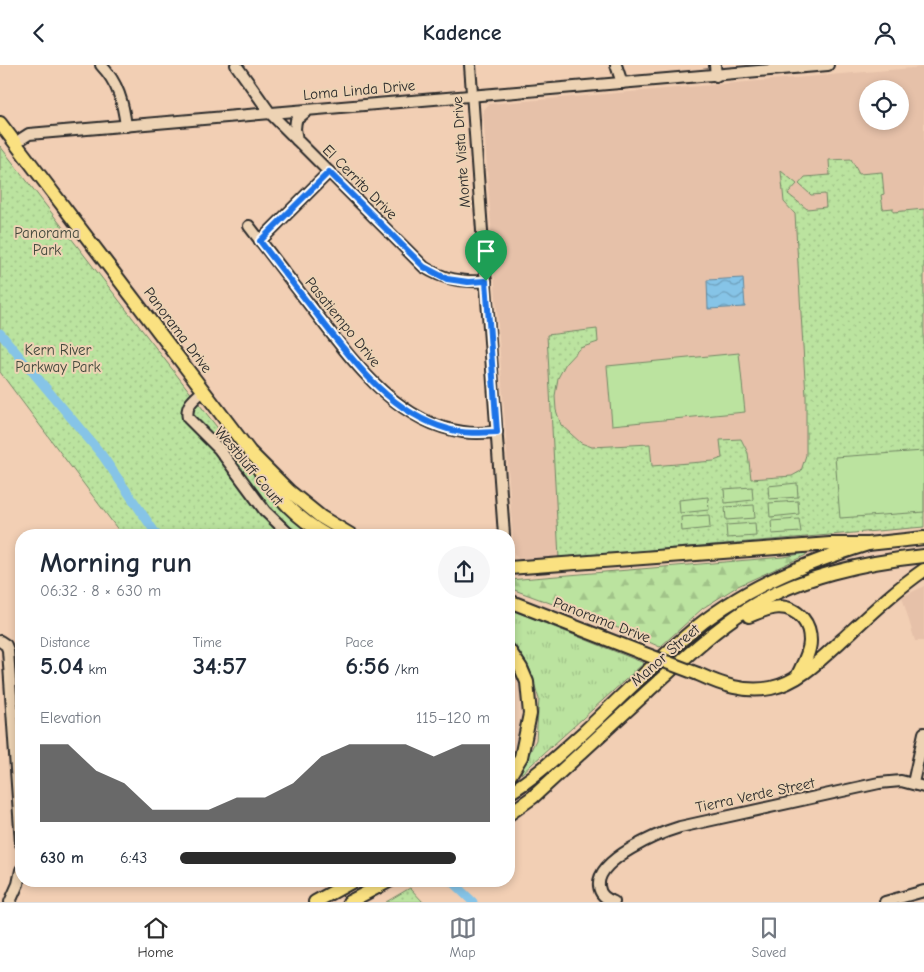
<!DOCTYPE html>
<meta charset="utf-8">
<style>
:root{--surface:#fff;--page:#f6f6f7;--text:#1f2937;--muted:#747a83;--line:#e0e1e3;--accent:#2b2b2b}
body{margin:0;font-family:"Comic Neue",sans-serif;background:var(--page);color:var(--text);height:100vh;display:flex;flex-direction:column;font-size:19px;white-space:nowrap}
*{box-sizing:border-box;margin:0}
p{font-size:16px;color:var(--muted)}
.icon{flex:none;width:28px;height:28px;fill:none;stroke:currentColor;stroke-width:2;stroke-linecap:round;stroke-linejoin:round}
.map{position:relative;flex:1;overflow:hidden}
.details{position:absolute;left:15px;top:464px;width:500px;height:358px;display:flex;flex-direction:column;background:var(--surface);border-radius:20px;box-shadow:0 2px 8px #0003}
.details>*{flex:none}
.buttons{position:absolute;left:859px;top:15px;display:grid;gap:10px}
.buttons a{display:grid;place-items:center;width:50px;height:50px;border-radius:50%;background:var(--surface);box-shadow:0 2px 8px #0003;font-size:25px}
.pin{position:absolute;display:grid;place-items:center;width:42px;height:42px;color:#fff;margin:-51px -21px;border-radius:50% 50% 50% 0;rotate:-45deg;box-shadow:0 0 5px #0007}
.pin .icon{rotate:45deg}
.round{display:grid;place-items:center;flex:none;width:52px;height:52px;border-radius:26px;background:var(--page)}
.summary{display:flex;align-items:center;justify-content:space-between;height:85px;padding:0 25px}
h1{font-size:28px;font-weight:800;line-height:38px}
.figures{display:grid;grid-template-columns:repeat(3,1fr);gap:8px;height:85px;padding:5px 25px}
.figures div{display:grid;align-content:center}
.figures b{font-size:25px;font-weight:800}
.figures small{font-size:14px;font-weight:400}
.figures p{font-size:14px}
.chart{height:140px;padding:10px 25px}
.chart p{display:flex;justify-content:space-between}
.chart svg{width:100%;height:90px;margin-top:5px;fill:var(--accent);opacity:.7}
ul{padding:0 25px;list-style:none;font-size:16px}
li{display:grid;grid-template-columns:80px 60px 1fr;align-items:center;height:38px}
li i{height:12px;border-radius:6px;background:var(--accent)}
header{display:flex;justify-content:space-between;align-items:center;height:65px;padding:0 25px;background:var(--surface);font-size:22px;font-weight:800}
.dock{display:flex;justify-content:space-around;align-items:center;height:70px;border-top:1px solid var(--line);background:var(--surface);font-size:14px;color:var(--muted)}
.dock a{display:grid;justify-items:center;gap:2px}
.dock .on{color:var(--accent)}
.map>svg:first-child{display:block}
.built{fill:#e6c1a9;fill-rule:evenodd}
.grass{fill:url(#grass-tufts);stroke:#738765}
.forest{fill:url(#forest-firs);stroke:#738765}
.park{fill:url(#park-dots);stroke:#738765}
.garden{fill:#bbe39f;stroke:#738765}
.water{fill:url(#water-waves);stroke:#62879c}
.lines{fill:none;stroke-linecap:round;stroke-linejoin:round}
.canal{stroke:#86c4e7;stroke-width:9}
.minor-casing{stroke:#2b2b2b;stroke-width:14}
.major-casing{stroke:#2b2b2b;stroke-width:16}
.minor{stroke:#edd3b4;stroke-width:10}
.major{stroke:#fae181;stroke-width:12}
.major-bridge-casing{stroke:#2b2b2b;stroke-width:16;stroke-linecap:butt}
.major-bridge{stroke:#fae181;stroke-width:12}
.route-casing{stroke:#fff;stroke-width:10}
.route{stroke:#1a73e8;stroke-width:6}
.labels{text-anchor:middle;stroke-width:4;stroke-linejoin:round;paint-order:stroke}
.street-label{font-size:15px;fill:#2b2b2b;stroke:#edd3b4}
.park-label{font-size:15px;fill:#41473c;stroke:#edd3b4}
</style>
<header><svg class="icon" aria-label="back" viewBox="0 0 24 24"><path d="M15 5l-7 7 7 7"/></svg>Kadence<svg class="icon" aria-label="person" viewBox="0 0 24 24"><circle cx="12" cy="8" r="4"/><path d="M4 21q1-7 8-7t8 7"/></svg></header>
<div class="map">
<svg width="924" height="837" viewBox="0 0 924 837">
<defs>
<pattern id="grass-tufts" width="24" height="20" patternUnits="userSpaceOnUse" patternTransform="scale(1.25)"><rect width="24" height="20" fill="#bbe39f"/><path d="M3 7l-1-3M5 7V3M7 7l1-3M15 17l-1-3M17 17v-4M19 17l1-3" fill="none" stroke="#a1c389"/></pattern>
<pattern id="forest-firs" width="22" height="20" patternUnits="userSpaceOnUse" patternTransform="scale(1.25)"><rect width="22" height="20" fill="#bbe39f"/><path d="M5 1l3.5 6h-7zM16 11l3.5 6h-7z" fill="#a1c389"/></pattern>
<pattern id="park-dots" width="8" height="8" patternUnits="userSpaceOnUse" patternTransform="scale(1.25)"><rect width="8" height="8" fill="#bbe39f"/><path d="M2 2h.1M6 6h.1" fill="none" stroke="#a1c389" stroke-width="1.8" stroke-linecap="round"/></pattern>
<pattern id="water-waves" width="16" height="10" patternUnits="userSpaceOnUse" patternTransform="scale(1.25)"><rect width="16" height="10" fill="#86c4e7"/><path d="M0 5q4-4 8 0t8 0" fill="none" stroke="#6e9fbb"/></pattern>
</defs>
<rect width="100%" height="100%" fill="#f2cfb4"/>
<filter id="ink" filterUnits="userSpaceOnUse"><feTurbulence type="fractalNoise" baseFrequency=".02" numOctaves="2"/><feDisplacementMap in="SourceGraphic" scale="10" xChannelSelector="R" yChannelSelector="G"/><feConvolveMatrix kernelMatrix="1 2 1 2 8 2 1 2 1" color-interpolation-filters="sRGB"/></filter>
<g filter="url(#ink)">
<g class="built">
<path d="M924 2V462L520 496 514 489 483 46 489 39ZM868 24H900V56H868Z"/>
<polygon points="924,521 924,576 915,576 902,532"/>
</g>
<polygon class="grass" points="509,544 644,598 521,709 523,701 536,675 539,634 529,602 509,575"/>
<polygon class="forest" points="806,488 806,490 738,521 703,543 660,582 618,563 509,523 509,515 784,492"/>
<g class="park">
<polygon points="0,81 250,405 279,440 317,470 122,470 0,307"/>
<polygon points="851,94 859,109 882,107 884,129 881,130 883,144 893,143 893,147 924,144 924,462 559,493 547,270 597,264 598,277 580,283 566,298 558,313 555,331 556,345 561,360 581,378 592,382 650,379 652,401 714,396 722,393 720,375 741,374 748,388 751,414 792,411 801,406 806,390 806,331 795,149 784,137 781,106 797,119 788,129 807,144 826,142 825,129 811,130 799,119 805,112 830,110 829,95"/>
<polygon points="410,823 423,837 386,837"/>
</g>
<g class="garden">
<polygon points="739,288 745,347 612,360 607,301"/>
<polygon points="924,386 924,447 840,453 835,392"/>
<polygon points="797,418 798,432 769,434 768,421"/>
<polygon points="752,422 753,435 725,438 724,424"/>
<polygon points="708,432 709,445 680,448 679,435"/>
<polygon points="798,436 799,449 770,452 769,438"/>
<polygon points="754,440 755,453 726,455 725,442"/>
<polygon points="709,450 710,463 682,466 681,452"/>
<polygon points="799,454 801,467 772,469 771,456"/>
<polygon points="755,458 756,471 727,473 726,460"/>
</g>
<polygon class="water" points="743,213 745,242 708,244 707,215"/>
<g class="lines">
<g class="canal">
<polyline points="0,268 102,390 157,470"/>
<polyline points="450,815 473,837"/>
</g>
<defs>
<g id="minor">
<path d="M101 0C118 18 123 37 126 61"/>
<path d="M236 0 270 48 424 202C444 215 462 217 486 216"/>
<polyline points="470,0 504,470"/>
<polyline points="616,0 622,18"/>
<polyline points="715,0 716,11"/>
<polyline points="297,75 295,64 296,55 307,46"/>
<polyline points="15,78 29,69 828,0"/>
<path d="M249 161C272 191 295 221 318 251 355 299 398 358 463 367 474 369 486 368 497 367"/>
<polyline points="260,176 329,107"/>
<path d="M203 326C194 334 185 340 188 353L219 384 265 446 290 470"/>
<polyline points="0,576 6,580 8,585 21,779"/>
<polyline points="913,718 924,668"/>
<polyline points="10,837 18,819 21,805"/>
<path d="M614 837C606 834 600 830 599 821 596 794 660 768 680 762L879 718 901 716 924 722"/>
<polyline points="885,837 924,826"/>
</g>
<g id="major">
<polyline points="0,58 250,387 289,426 321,452 351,470"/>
<path d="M260 406C280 434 295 452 326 470"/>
<polyline points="509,503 830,479 868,479 924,473"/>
<polyline points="509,536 640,587"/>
<path d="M749 551C768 543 787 535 803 554 808 560 810 568 810 576 810 588 802 601 797 612"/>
<polyline points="509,585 521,603 527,617 530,649 521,692 509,712"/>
<path d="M698 609C722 620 745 628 771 623 800 617 822 593 843 574 869 550 895 525 924 505"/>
<path d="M509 728C536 712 559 689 583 668 617 636 650 602 686 571 740 524 800 500 868 479"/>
<path d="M509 749 533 732C571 697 609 662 647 627 679 598 711 567 747 544 796 512 866 497 924 491"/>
<polyline points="315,837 355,815"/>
<polyline points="349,837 391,815"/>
</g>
</defs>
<use href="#minor" class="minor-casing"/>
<use href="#major" class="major-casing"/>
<use href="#minor" class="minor"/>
<use href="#major" class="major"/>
<defs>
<polyline id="major-bridge" points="640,587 698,609"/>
</defs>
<use href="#major-bridge" class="major-bridge-casing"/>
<use href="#major-bridge" class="major-bridge"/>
</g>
</g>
<g class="lines" filter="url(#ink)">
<defs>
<path id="route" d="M329 107 424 202 447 214 468 217 486 216 497 367C480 368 464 369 448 364 390 348 353 296 318 251 299 226 279 201 260 176Z"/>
</defs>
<use href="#route" class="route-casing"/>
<use href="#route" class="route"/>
</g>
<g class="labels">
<g class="street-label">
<text transform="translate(359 25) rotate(-5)" y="5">Loma Linda Drive</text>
<text transform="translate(461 87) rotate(-94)" y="5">Monte Vista Drive</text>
<text transform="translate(360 117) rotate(45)" y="5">El Cerrito Drive</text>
<text transform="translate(343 257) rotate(51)" y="5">Pasatiempo Drive</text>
<text transform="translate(178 265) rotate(53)" y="5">Panorama Drive</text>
<text transform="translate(249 401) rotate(50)" y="5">Westbluff Court</text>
<text transform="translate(602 555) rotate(21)" y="5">Panorama Drive</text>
<text transform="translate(665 590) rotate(-41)" y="5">Manor Street</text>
<text transform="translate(755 730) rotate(-12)" y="5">Tierra Verde Street</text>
</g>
<g class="park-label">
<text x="47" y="173">Panorama<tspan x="47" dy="17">Park</tspan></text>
<text x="58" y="290">Kern River<tspan x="58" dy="17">Parkway Park</tspan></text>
</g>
</g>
</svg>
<div class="buttons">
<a><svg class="icon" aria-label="locate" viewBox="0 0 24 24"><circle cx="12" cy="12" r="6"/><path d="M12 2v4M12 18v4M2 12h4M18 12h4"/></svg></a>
</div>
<div class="pin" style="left:486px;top:216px;background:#1e9e55"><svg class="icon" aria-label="arrive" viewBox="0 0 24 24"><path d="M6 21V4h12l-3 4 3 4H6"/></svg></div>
<section class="details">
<div class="summary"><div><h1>Morning run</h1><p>06:32 · 8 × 630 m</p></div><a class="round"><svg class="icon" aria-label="share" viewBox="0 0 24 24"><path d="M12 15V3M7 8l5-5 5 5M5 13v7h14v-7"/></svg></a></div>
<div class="figures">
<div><p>Distance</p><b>5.04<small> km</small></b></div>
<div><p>Time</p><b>34:57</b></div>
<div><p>Pace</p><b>6:56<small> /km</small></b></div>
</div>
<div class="chart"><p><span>Elevation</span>115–120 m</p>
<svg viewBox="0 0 160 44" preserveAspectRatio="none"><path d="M0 44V6L10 6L20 19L30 25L40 38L50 38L60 38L70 32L80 32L90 25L100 12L110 6L120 6L130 6L140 12L150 6L160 6V44z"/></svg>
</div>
<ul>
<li><b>630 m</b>6:43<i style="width:89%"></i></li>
</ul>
</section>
</div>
<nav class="dock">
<a class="on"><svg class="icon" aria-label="home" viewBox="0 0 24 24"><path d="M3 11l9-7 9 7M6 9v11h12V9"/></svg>Home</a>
<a><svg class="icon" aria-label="map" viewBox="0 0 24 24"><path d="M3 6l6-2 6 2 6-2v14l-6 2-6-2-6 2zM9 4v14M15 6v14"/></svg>Map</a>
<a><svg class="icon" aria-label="saved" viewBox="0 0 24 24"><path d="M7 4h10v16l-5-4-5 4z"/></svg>Saved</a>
</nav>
